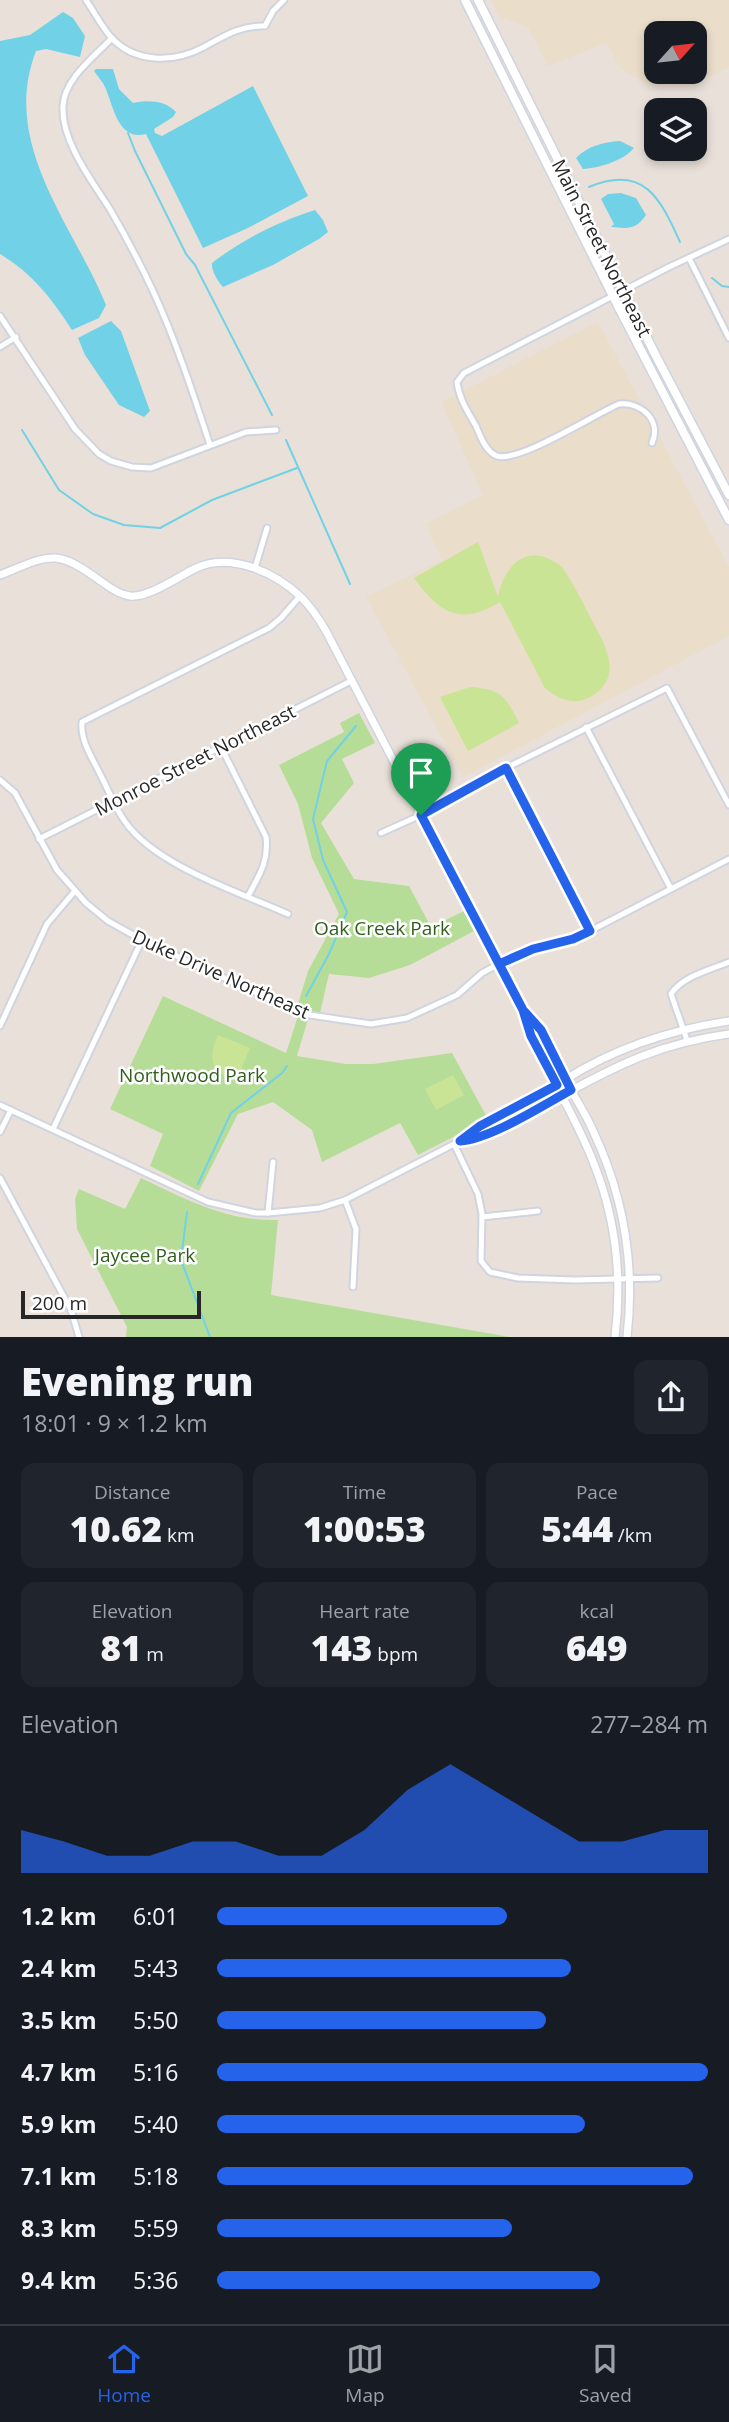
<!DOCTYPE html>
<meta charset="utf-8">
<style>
:root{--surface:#171b24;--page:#20242c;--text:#f1f3f6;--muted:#9ea1a6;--line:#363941;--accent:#2563eb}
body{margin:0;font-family:"Open Sans",sans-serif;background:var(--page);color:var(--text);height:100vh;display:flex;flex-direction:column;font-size:26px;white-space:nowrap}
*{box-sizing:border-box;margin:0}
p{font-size:23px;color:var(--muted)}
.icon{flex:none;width:38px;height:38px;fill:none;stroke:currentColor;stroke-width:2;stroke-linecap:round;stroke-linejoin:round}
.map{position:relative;height:1337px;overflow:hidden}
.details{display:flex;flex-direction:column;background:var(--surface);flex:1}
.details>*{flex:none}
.needle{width:46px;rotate:63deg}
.fabs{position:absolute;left:644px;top:21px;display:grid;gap:14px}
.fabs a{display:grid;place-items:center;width:63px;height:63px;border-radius:14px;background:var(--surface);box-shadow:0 4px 10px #0003;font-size:35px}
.scale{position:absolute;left:21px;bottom:18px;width:180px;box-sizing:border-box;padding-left:7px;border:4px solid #272727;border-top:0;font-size:19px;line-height:24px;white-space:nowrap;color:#272727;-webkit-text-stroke:5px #fff;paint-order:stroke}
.pin{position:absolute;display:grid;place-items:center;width:60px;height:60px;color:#fff;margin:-72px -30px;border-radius:50% 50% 50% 0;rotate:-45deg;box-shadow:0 0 7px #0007}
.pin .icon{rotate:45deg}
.round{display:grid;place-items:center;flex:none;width:74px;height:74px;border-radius:14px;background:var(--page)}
.headline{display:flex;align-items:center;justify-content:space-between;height:119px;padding:0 21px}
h1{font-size:38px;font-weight:800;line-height:52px}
.stats{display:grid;grid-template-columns:repeat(3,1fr);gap:10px;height:119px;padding:7px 21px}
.stats div{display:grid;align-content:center;border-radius:14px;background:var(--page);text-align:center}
.stats b{font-size:35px;font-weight:800}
.stats small{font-size:19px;font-weight:400}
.stats p{font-size:19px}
.chart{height:196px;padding:14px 21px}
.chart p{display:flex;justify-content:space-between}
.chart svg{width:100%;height:126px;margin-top:7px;fill:var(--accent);opacity:.7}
ul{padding:0 21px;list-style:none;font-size:23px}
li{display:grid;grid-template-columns:112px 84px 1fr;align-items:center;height:52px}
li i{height:18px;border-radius:9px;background:var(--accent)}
.tab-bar{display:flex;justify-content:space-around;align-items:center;height:98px;border-top:2px solid var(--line);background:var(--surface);font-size:19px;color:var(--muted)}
.tab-bar a{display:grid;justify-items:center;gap:4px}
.tab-bar .selected{color:var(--accent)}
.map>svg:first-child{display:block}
.education{fill:#eaddc9;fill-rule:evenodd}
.green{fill:#b6dd98}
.pitch{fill:#c9e494}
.water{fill:#71d1e6}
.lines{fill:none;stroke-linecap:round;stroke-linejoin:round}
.stream{stroke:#71d1e6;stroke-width:2}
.minor-casing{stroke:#cfd4e0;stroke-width:9}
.tertiary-casing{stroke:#cfd4e0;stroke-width:10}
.secondary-casing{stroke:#cfd4e0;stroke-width:11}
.minor{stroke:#fff;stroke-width:5}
.tertiary{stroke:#fff;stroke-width:7}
.secondary{stroke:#fff;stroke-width:8}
.route-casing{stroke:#fff;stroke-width:14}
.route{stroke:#2563eb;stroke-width:9}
.labels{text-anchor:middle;stroke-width:5;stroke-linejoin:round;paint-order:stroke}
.street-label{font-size:19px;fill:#272727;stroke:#fff}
.park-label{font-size:19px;fill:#305f1d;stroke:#fff}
</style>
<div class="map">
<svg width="729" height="1337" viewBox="0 0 729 1337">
<rect width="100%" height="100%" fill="#e9e1d9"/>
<g class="education">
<path d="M491 0H729V67L691 86 650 85 621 69 606 43 548 66 528 27 500 17ZM656 33H695V72H656Z"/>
<polygon points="598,322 729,567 729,636 463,777 366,597 442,560 426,524 483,495 441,402"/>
</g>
<g class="green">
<polygon points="359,713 375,743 342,759 354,783 321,823 354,879 409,886 431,927 464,911 474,931 410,965 369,978 329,974 320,1013 297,1007 308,971 339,914 312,858 298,804 279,765 344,732 340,723"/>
<polygon points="163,996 286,1053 298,1016 308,1019 297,1056 346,1064 373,1064 452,1053 488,1119 418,1155 400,1123 322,1162 312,1130 273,1102 238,1114 199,1191 150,1166 163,1134 110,1109"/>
<path d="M141 1178C188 1200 225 1221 278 1220L271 1295 510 1337H126L127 1327 77 1229 75 1199 79 1189 125 1209Z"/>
</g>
<g class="pitch">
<path d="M478 542 498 597C505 562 530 541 562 567 573 583 581 599 589 615 604 643 626 676 590 697 573 706 558 699 545 688L500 602C459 627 439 612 414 578Z"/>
<path d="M470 687C501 689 506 697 519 723L468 751 440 697Z"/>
<path d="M218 1035 250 1048 236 1081C211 1073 207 1058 218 1035Z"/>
<polygon points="453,1075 464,1095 436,1110 425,1089"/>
</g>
<g class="water">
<path d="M63 12 73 18 85 36 80 57 46 49 36 51C0 144 73 224 106 305L99 318 72 330C52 299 32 273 0 254V41L30 35Z"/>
<path d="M96 69H113L119 89 133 103C147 100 165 100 176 112L173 117 154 129 155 133 162 136 253 86 308 196 248 228 203 248 146 134C117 142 113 103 104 85 101 80 97 75 94 71Z"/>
<path d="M620 141 634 148C623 161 599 168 583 169L576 158C588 146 603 142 620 141Z"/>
<path d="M621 193 636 198 646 215C635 231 627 228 611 227L614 224 601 199 608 194Z"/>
<path d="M315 210 323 220 328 232 319 239 273 265 223 287C218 282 211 270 212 263 241 240 280 221 315 210Z"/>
<polygon points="111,321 121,331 150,411 144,417 119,405 85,355 78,338"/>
</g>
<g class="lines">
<g class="stream">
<polyline points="128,133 135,151 186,254 195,265 272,415"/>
<path d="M589 187C644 164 660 198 680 242"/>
<polyline points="712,278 722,286 729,287"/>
<polyline points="22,430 59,490 93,514 124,525 160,528 212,500 297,468"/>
<polyline points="286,440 350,584"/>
<polyline points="306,996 329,954 347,912 323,860 313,819 327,761 356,726"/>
<polyline points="198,1184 231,1113 282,1073 287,1066"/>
<polyline points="187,1212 181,1260 210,1337"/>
</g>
<defs>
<g id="minor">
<path d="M86 0C94 12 101 25 110 36 134 64 174 63 204 47 224 36 241 25 265 26L273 11 284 0"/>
<path d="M112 38C95 56 64 79 63 106 61 142 93 182 111 211 126 237 140 263 153 291 176 341 193 393 210 445"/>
<polyline points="689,258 729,338"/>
<polyline points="0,316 75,429 99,454 111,461 132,467 151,468 246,432 276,430"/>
<polyline points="0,347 16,337"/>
<path d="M652 443C662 420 641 402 619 404 595 414 519 463 497 456 486 452 480 436 476 426 468 412 459 399 457 382L464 373 669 267 729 239"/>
<polyline points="255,568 267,528"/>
<polyline points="586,727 671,889"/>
<path d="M221 747 266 837C269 861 259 876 248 896"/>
<polyline points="506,768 590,931"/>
<polyline points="0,780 15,793 57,870 86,903 108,921 142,940 303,1014 371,1024 407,1018 457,995 482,973 499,964 533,949 573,939 590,931 729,859"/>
<polyline points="381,833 421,815 506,768 667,688 729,805"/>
<polyline points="39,839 351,681"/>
<path d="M288 914C239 892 157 866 126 823 116 810 109 791 101 776 93 759 80 741 82 722L269 628 281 618 300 596"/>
<polyline points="0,1026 47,924 74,892"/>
<path d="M687 1040 671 994C683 976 710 970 729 962"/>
<polyline points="0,1105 208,1202 256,1213 268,1213 320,1208 345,1200 460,1141 480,1126 557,1085"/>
<polyline points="53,1129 142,940"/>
<polyline points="0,1132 11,1110"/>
<polyline points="460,1141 485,1135 561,1096"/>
<polyline points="454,1144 478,1194 482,1214 481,1261 490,1272 518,1278 575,1280 658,1278"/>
<polyline points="0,1178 71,1310 79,1337"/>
<polyline points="345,1200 356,1229 353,1287"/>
<polyline points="268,1213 273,1162"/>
<polyline points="482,1217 538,1211"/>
</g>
<g id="tertiary">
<path d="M0 575C52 554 55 548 102 582 110 588 120 595 130 596 148 598 178 577 194 569 229 551 275 572 301 597 311 607 319 619 326 631L523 1010C540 1064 574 1111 594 1164 616 1219 622 1279 615 1337"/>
<path d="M525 1012C546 1035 557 1063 571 1090 579 1104 588 1118 594 1133 624 1197 635 1267 627 1337"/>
<path d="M563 1081C614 1048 670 1030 729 1021"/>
<path d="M561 1096C619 1064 662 1043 729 1034"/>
</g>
<g id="secondary">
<polyline points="465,0 619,308 729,520"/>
<polyline points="478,0 656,356 729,495"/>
</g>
</defs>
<use href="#minor" class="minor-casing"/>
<use href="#tertiary" class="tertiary-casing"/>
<use href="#secondary" class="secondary-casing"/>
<use href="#minor" class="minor"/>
<use href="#tertiary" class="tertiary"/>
<use href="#secondary" class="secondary"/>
</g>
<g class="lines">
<defs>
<path id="route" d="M421 815 523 1010 531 1036 557 1085 480 1126 460 1141C491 1139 543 1105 571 1090L541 1030 523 1010 499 964 533 949 573 939 590 931 506 768 421 815"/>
</defs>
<use href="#route" class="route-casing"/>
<use href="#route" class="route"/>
</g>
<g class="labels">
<g class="street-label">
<text transform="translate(602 248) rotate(63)" y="7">Main Street Northeast</text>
<text transform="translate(195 760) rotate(-27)" y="7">Monroe Street Northeast</text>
<text transform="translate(221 974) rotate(24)" y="7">Duke Drive Northeast</text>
</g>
<g class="park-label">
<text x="382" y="935">Oak Creek Park</text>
<text x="192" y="1082">Northwood Park</text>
<text x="145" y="1262">Jaycee Park</text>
</g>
</g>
</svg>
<div class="fabs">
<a><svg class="needle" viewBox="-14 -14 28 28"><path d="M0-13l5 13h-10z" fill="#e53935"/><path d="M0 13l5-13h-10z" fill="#9ea1a6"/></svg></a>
<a><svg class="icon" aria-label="layers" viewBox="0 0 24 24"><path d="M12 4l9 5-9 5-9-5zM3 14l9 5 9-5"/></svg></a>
</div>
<div class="scale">200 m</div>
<div class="pin" style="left:421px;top:815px;background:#1e9e55"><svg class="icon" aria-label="arrive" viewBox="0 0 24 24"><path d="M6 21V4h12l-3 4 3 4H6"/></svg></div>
</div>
<section class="details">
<div class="headline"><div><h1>Evening run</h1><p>18:01 · 9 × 1.2 km</p></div><a class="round"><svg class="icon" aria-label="share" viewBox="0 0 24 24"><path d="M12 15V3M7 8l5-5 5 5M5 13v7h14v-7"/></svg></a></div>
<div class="stats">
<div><p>Distance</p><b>10.62<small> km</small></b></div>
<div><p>Time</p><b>1:00:53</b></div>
<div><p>Pace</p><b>5:44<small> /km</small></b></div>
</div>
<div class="stats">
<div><p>Elevation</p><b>81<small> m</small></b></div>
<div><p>Heart rate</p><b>143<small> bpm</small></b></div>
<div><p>kcal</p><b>649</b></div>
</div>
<div class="chart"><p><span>Elevation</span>277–284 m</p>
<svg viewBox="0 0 160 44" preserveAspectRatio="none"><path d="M0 44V29L10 33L20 38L30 38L40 33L50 33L60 38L70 38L80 29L90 15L100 6L110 15L120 24L130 33L140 33L150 29L160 29V44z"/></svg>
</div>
<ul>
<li><b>1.2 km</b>6:01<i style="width:59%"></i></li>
<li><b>2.4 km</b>5:43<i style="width:72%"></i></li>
<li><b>3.5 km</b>5:50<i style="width:67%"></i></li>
<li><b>4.7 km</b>5:16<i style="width:100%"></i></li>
<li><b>5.9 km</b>5:40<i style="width:75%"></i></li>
<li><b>7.1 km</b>5:18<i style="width:97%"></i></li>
<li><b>8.3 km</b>5:59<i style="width:60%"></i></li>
<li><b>9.4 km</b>5:36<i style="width:78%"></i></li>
</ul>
</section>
<nav class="tab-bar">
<a class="selected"><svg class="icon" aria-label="home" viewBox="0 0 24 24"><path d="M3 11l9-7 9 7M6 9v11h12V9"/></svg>Home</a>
<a><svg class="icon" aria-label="map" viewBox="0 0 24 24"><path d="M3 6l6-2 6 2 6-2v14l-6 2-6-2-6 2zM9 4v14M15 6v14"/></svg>Map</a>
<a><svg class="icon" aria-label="saved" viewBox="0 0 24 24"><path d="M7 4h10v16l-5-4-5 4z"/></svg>Saved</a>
</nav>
